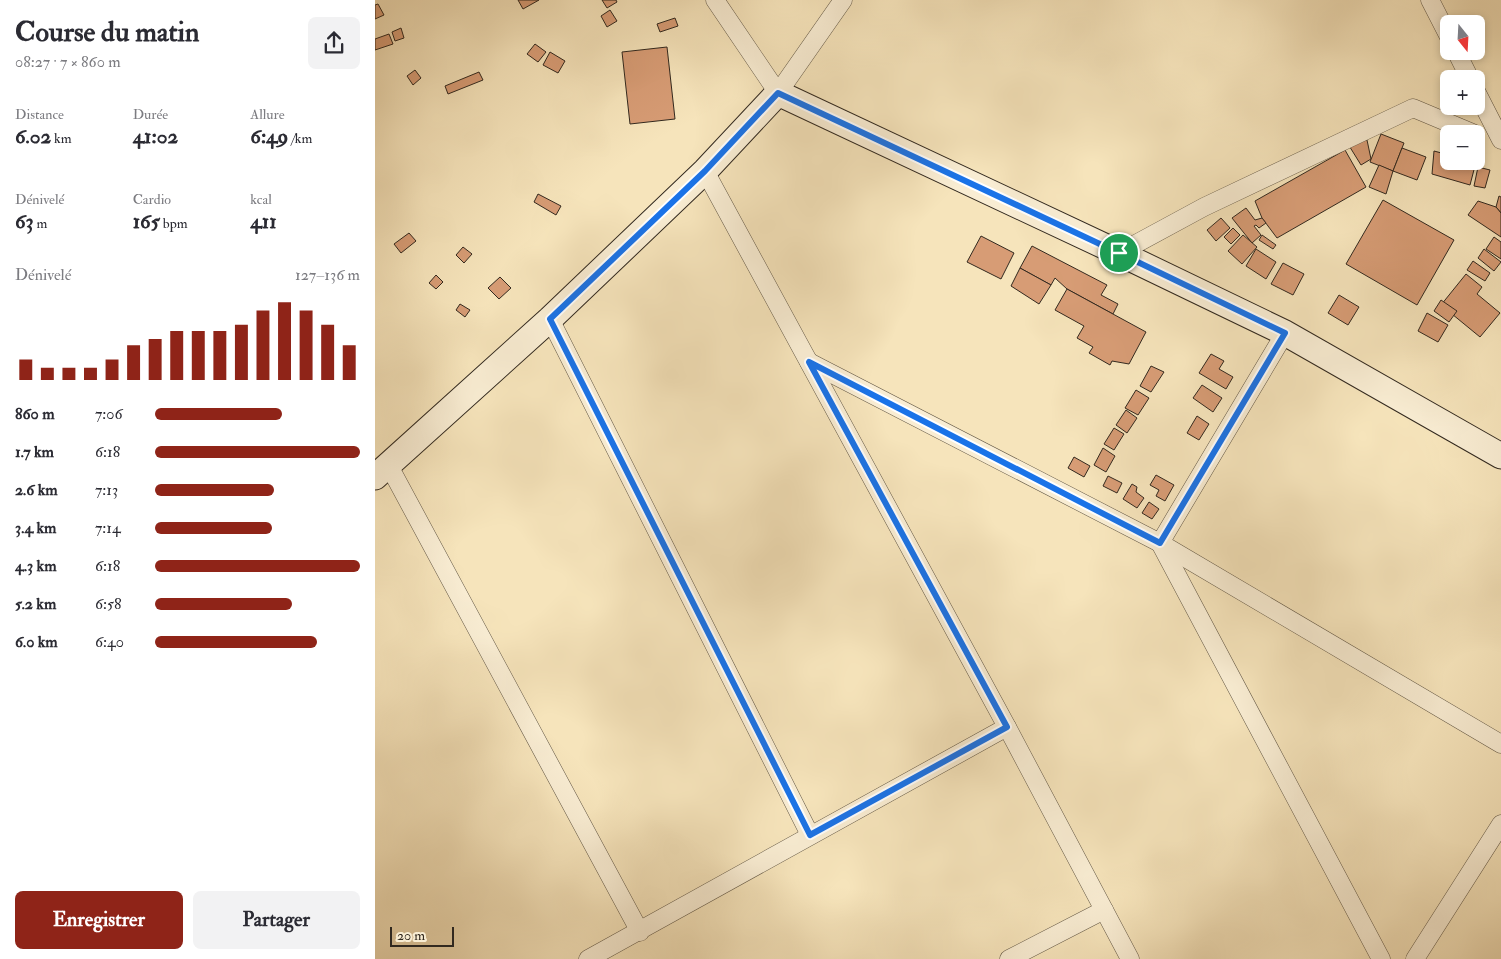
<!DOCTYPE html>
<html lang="fr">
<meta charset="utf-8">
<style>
:root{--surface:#fff;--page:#f2f2f3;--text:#2b2b33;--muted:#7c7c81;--accent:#8f2418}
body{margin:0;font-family:"IM FELL Double Pica",serif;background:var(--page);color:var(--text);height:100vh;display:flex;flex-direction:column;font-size:19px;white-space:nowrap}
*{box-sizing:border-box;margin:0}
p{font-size:16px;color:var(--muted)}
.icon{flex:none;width:28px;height:28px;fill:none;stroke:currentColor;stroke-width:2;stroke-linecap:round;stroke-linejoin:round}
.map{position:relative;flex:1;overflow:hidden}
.panel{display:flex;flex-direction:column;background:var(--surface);width:375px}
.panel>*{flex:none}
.needle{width:32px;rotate:162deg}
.fabs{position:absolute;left:1065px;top:15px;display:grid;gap:10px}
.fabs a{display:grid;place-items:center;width:45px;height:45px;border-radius:8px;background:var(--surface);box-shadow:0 2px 8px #0003;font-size:25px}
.scale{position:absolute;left:15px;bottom:12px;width:64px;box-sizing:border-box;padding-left:5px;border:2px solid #32291f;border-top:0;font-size:14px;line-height:18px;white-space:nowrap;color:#32291f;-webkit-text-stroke:4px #f9edd3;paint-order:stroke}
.pin{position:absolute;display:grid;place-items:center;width:42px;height:42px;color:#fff;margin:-21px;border:2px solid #fff;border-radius:50%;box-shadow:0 1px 5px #0007}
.round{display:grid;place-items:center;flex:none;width:52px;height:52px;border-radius:8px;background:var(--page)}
.head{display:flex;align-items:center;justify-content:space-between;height:85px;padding:0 15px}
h1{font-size:28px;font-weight:700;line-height:38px}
.metrics{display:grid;grid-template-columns:repeat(3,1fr);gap:8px;height:85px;padding:5px 15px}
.metrics div{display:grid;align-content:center}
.metrics b{font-size:21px;font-weight:700}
.metrics small{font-size:14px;font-weight:400}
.metrics p{font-size:14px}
.chart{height:140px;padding:10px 15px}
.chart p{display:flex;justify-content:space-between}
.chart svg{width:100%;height:90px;margin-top:5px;stroke:var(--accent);stroke-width:6}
.action{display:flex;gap:10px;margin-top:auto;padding:10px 15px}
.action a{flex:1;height:58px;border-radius:8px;background:var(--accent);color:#fff;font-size:20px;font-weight:700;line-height:58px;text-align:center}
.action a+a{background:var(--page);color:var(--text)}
ul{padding:0 15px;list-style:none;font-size:16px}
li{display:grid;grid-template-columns:80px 60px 1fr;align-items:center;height:38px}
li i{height:12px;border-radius:6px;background:var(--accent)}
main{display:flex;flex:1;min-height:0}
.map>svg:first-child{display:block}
.building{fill:#d79c75;stroke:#32291f}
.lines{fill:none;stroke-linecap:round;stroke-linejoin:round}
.street-casing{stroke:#635846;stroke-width:19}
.secondary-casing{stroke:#32291f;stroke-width:27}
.street{stroke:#f9edd3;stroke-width:18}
.secondary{stroke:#f9edd3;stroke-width:25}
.route-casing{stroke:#fff;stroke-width:10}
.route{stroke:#1a73e8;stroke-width:6}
</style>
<main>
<section class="panel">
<div class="head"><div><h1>Course du matin</h1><p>08:27 · 7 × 860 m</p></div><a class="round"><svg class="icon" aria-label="share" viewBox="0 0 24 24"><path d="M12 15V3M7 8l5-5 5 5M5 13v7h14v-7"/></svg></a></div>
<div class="metrics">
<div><p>Distance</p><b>6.02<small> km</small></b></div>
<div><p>Durée</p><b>41:02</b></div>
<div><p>Allure</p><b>6:49<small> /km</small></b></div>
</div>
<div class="metrics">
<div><p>Dénivelé</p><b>63<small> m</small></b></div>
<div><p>Cardio</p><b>165<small> bpm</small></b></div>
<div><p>kcal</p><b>411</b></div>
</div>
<div class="chart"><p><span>Dénivelé</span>127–136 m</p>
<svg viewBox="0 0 160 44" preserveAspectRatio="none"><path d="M5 44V34M15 44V38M25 44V38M35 44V38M45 44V34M55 44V27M65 44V24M75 44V20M85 44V20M95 44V20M105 44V17M115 44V10M125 44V6M135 44V10M145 44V17M155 44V27"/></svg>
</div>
<ul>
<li><b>860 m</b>7:06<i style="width:62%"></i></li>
<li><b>1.7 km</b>6:18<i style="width:100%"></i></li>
<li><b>2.6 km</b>7:13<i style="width:58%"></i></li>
<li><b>3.4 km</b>7:14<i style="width:57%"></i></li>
<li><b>4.3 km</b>6:18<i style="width:100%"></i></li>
<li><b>5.2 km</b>6:58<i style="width:67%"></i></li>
<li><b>6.0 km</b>6:40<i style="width:79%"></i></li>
</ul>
<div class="action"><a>Enregistrer</a><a>Partager</a></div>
</section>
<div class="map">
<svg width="1126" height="959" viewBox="0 0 1126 959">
<rect width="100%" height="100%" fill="#f6e4bb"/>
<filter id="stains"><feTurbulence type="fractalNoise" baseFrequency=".004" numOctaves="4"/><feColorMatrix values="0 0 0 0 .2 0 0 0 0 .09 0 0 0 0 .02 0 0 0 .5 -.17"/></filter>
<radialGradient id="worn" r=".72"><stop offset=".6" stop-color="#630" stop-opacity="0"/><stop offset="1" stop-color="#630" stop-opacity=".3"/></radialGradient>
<g class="building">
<polygon points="143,0 164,0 148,9"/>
<polygon points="227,0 241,0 242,2 232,8"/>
<polygon points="3,4 9,15 0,19 0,5"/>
<polygon points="235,10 242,21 232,27 226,16"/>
<polygon points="300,18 303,26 285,32 282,24"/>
<polygon points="26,28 29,38 20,41 17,32"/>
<polygon points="14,34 18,44 0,50 0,39"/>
<polygon points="160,44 171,52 163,62 152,54"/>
<polygon points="292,47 300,119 255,124 247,52"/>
<polygon points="175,52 190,61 183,73 168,65"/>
<polygon points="40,70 46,78 38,85 32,76"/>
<polygon points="104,72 108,80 73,94 70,86"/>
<polygon points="1006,134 1029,143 1018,171 995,162"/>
<polygon points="992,140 996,159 986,165 973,144"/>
<polygon points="1027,148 1051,157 1042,180 1018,171"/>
<polygon points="970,150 991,187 902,238 887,218 880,201"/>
<polygon points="1059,151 1074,155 1074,161 1101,162 1095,185 1057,174"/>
<polygon points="1004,165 1018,171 1011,194 994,187"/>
<polygon points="1103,167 1115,170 1110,188 1099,186"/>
<polygon points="163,194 186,206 181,215 159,202"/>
<polygon points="1124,196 1126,197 1126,213 1121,207"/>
<polygon points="1008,200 1079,240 1042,305 971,264"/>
<polygon points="1103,201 1121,207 1126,213 1126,237 1093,215"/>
<polygon points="871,208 880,220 887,218 891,223 884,228 881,225 879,226 886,235 877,243 857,218"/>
<polygon points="846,218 855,228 841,241 832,230"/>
<polygon points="858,228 865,235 856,244 849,237"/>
<polygon points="34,233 41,241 26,253 19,244"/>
<polygon points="868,235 882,247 867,264 853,251"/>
<polygon points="887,235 901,245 898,249 884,240"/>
<polygon points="606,236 639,253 626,279 592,262"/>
<polygon points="1119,237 1126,242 1126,259 1111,249"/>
<polygon points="657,246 732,285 726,295 743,304 738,314 692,289 680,278 676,285 645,268"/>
<polygon points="88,247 97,254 89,263 81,255"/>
<polygon points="881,249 901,262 891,279 871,266"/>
<polygon points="1109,249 1126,262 1119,271 1103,258"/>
<polygon points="1098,261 1115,273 1110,281 1092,270"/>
<polygon points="908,263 929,274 918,295 896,284"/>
<polygon points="645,268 676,285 664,304 636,286"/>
<polygon points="1091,274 1107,287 1102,294 1125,313 1105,337 1066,305"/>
<polygon points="61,275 68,282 61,289 54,283"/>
<polygon points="125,277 136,288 124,299 113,288"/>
<polygon points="692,289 771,332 754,364 737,361 735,365 714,353 718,347 702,338 709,326 680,310"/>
<polygon points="964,295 984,307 973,325 953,313"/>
<polygon points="1066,300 1082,311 1074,322 1059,311"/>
<polygon points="85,304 95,310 90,317 81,310"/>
<polygon points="1052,313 1073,325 1063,342 1043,331"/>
<polygon points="836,354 849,361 844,369 858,377 851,389 824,373"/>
<polygon points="776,366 789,372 776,392 765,386"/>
<polygon points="827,385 847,398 838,412 818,398"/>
<polygon points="761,390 774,398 763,415 750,408"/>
<polygon points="751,410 762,418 752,433 741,425"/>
<polygon points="822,416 834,424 824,440 812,433"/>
<polygon points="739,428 749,434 739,450 729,444"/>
<polygon points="728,448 740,456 731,472 719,465"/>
<polygon points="699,457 715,466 709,477 693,468"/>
<polygon points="781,475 799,485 790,501 781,496 784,490 775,485"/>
<polygon points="733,476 747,483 742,493 728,486"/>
<polygon points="757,484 762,487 761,492 769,498 762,508 748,499"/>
<polygon points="774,502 784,509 777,519 767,513"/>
</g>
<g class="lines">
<defs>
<g id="street">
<polyline points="340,0 403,93 468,0"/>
<polyline points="1055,0 1074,37"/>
<polyline points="1081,51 1095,79"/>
<polyline points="1101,91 1126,140"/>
<polyline points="330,171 632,727 755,959"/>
<polyline points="744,253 829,207 1038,108 1100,134"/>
<polyline points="175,319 435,835"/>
<polyline points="910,333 785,543 1006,959"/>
<polyline points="434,362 785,543 1126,744"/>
<polyline points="13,464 265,932"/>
<polyline points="213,959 632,727"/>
<polyline points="634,959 729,910"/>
<polyline points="1040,959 1126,824"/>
</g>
<polyline id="secondary" points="0,477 175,319 330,171 403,93 744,253 910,333 1126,456"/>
</defs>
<use href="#street" class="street-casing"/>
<use href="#secondary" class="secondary-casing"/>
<use href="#street" class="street"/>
<use href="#secondary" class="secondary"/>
</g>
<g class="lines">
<defs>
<polygon id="route" points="403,93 744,253 910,333 785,543 434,362 632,727 435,835 175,319 330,171"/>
</defs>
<use href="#route" class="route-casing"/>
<use href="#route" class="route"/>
</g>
<rect width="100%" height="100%" filter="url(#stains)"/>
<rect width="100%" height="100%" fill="url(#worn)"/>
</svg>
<div class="fabs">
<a><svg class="needle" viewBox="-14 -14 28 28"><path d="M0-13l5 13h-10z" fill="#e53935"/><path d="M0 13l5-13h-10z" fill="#7c7c81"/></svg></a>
<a>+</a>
<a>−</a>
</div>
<div class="scale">20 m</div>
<div class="pin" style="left:744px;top:253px;background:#1e9e55"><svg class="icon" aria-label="arrive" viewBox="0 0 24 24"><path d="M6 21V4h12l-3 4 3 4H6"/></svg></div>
</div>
</main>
